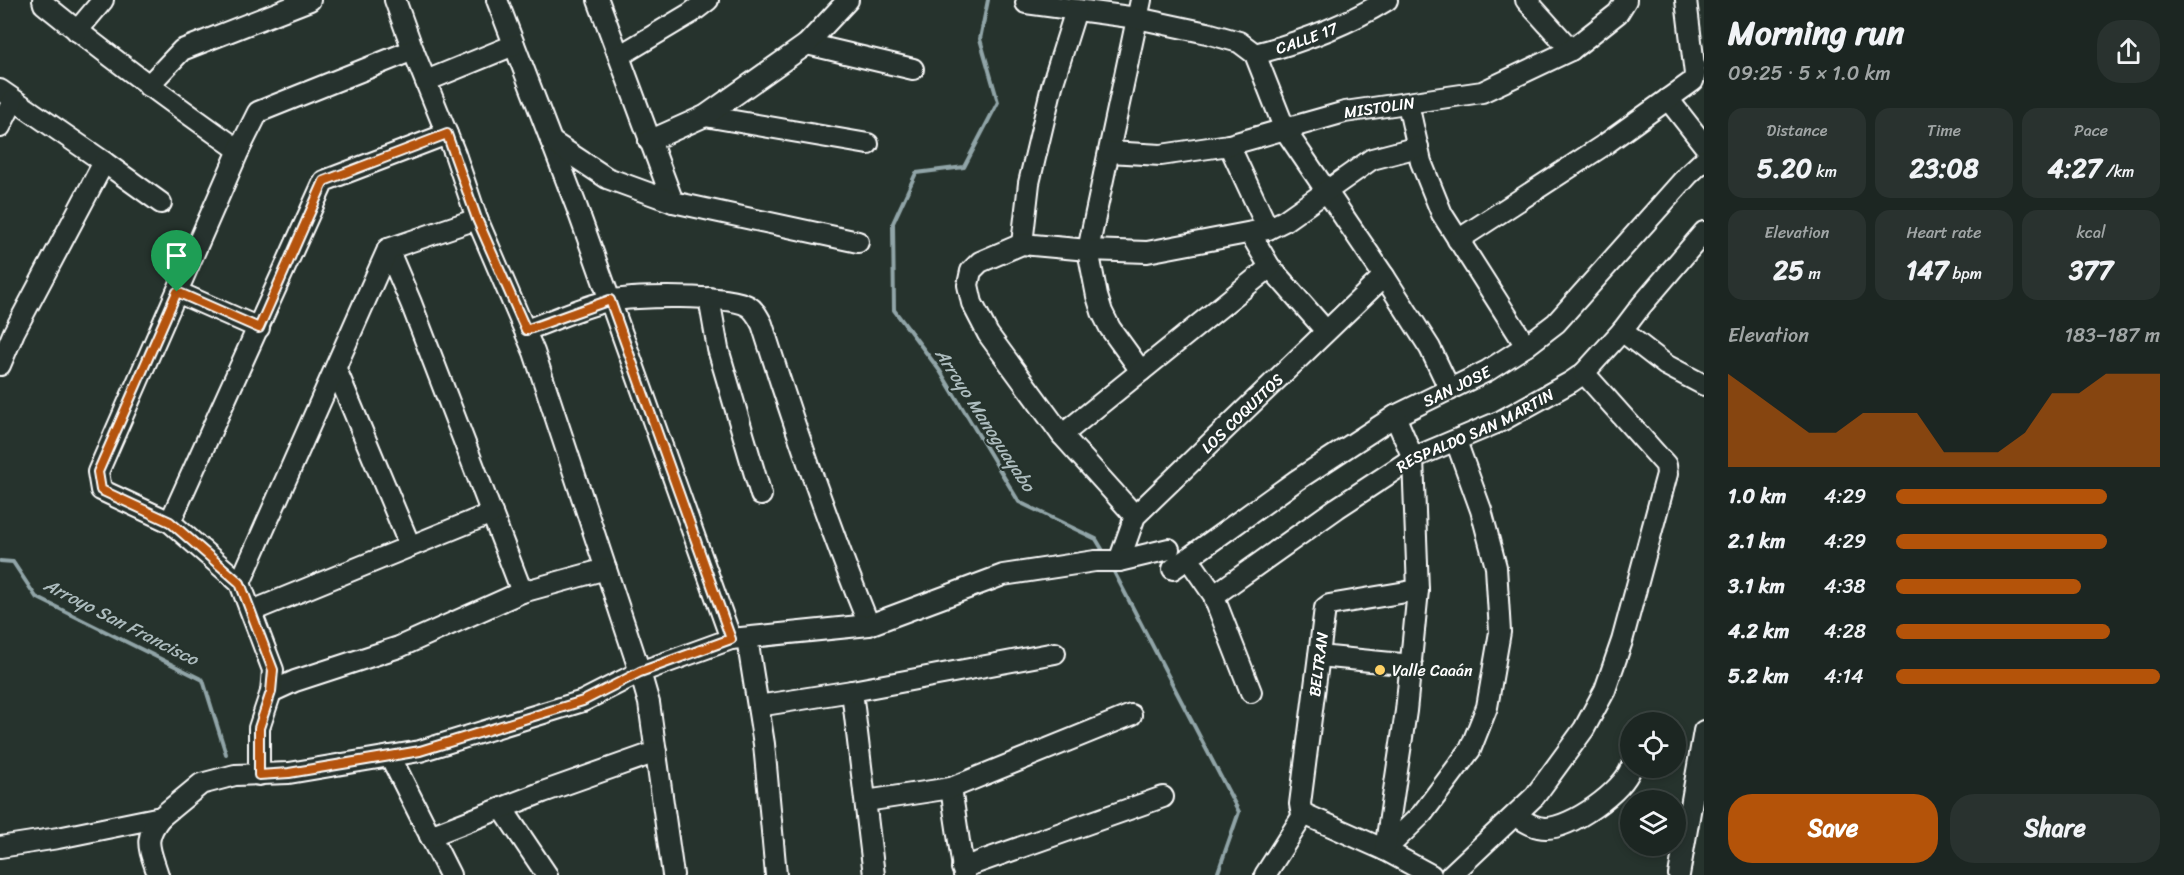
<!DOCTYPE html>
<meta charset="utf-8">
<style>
:root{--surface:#1c2622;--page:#29322f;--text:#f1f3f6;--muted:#a0a5a5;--line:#3a4340;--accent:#b45309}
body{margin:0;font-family:Sriracha,sans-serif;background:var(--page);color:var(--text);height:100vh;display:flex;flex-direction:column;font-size:22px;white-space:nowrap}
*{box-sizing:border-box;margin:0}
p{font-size:20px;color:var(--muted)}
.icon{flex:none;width:33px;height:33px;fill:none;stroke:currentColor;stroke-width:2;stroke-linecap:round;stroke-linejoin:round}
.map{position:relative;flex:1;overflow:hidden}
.side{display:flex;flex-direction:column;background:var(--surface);width:480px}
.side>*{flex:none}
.fabs{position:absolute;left:1620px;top:712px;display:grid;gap:12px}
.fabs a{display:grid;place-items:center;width:66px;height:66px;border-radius:50%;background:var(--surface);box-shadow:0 3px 9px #0003,0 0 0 2px var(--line);font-size:30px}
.pin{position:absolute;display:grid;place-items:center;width:51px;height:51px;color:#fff;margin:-62px -26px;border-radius:50% 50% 50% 0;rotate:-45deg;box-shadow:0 0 6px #0007}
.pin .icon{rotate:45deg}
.round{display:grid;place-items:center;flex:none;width:63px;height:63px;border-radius:24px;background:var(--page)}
.head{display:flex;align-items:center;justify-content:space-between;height:102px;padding:0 24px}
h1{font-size:33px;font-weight:800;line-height:45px}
.metrics{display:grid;grid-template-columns:repeat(3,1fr);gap:9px;height:102px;padding:6px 24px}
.metrics div{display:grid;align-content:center;border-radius:15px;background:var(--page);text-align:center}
.metrics b{font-size:26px;font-weight:800}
.metrics small{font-size:16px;font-weight:400}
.metrics p{font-size:16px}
.chart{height:168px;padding:12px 24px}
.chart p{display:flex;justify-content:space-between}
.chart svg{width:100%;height:108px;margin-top:6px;fill:var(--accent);opacity:.7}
.action{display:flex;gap:12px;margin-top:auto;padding:12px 24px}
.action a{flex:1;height:69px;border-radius:24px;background:var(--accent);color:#fff;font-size:24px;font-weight:800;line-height:69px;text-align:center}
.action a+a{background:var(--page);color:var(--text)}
ul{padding:0 24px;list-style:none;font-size:20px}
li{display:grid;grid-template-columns:96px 72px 1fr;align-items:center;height:45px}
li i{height:15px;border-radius:8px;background:var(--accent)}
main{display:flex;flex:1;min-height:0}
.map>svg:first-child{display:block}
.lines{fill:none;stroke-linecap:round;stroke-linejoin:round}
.stream{stroke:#91a5a8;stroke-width:4}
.minor-casing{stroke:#fff;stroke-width:24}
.minor{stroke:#26332d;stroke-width:20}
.route-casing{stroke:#fff;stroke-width:12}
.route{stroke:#b45309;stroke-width:8}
.poi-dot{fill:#ffd166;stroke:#26332d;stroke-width:2}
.labels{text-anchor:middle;stroke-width:4.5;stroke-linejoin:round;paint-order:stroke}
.street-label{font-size:16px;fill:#fff;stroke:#26332d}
.poi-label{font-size:16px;fill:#fff;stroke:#26332d;text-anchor:start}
.water-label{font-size:18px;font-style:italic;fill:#adbcbe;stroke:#26332d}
</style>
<main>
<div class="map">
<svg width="1704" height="875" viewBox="0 0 1704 875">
<rect width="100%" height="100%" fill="#26332d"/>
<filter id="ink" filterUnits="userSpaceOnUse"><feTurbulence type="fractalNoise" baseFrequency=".0167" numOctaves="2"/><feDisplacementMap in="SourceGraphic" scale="12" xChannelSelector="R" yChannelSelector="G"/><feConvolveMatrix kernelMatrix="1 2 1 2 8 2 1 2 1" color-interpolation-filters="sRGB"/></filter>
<g filter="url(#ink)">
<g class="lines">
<g class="stream">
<polyline points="988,0 980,39 998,102 964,167 916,173 893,223 894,310 940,371 1019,502 1096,539 1105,554"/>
<polyline points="0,561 13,562 36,597 203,680 226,754"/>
<polyline points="1111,566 1239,812 1217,875"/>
</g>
<defs>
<g id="minor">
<path d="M43 0 44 4C107 55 172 103 239 150"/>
<polyline points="395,0 413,50 455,154 477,219 534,352 640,672 649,703 673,875"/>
<polyline points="497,0 577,208 731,639"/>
<polyline points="598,0 673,202"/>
<polyline points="1141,0 1088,250 1097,296 1102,312 1110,328 1141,371"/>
<polyline points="1526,0 1571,50"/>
<polyline points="1026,3 1137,18 1207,33 1239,42 1255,54 1285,130 1384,276 1430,348 1450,390"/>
<polyline points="77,31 103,0"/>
<polyline points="807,44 913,69"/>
<path id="s1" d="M1255 54C1302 42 1345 26 1387 0"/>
<polyline points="619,56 691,13 708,0"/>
<polyline points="426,81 514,45"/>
<polyline points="148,86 182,50 310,0"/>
<polyline points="0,90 104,162 14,332 0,365"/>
<polyline points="1668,99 1704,145"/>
<polyline points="1408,104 1421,162 1442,214 1526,346"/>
<polyline points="705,116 868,144"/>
<polyline points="0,127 13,101"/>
<polyline points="551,141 607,178 673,202 858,242"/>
<polyline points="649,141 705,116 807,44 848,0"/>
<polyline points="1229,145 1268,229"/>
<path id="s2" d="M1109 152 1161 155 1229 145 1345 112 1482 92 1571 50 1618 13 1626 0"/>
<polyline points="104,162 161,203"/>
<polyline points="1250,233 1270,267 1326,331"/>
<polyline points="1458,240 1604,145 1693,81 1695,74 1686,0"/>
<polyline points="1022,244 1029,183 1052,86 1076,10"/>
<polyline points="388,249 411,303 522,592"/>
<polyline points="177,292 259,328"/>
<polyline points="709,298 718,349 761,495"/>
<path d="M526 330C552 321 583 306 609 301 632 296 729 294 748 306 755 310 758 317 762 324 794 426 829 527 869 625"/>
<polyline points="1622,331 1666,365 1704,385"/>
<polyline points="336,369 410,546"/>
<polyline points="1062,435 1270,267"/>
<polyline points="1135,516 1062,435 988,334 972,303 968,285 971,271 980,262 1022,244 1088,250 1147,252 1268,229 1284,221 1372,159 1418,147"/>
<polyline points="170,522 324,181 447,134"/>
<path id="s3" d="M1119 561 1135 516 1384 276"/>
<polyline points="1195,568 1215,597"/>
<path id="s4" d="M1173 569 1297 480 1395 416 1487 371 1526 346 1556 323 1688 175 1704 160"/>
<polyline points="240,583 388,249 477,219"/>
<polyline points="252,611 492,513"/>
<polyline points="747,638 764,744 776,875"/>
<polyline points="1319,656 1412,665"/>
<polyline points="852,691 874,875"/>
<polyline points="271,692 295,681 399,647 522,592 606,569"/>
<path id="s5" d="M1251 692 1215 600 1216 594 1337 508 1413 458 1501 421 1571 382 1584 373 1622 331 1641 306 1704 232"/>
<polyline points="758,706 852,691 1055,653"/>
<polyline points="390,756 450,875"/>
<polyline points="259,775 259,728 271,692 273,670 240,583 170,522 101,490 98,472 239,150 258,112 413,50"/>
<polyline points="951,788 964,875"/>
<polyline points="866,801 951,788 1131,715"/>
<polyline points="502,808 547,875"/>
<path id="s6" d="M1304 814 1301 810 1300 804 1325 608 1329 605 1418 590"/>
<polyline points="1304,814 1385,850 1431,875"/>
<path d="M1516 816C1526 822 1534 828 1546 828 1571 828 1622 792 1631 768"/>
<polyline points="430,836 543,792 656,752"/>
<polyline points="0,847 58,838 161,817 201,784 235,775 289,773 420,751 583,701 640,672 731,639 869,625 1003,575 1095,561 1119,561 1169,549"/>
<polyline points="1385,850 1422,814 1470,750 1487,707 1500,632 1496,567 1481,510 1456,441"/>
<polyline points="1385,850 1406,711 1418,590 1413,458 1395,416"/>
<polyline points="962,868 1163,797"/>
<path d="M158 875C150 849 142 840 161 817"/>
<polyline points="1265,875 1304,814"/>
<polyline points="1451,875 1535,796 1584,729 1605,690 1622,641 1667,474 1666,465 1584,373"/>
<polyline points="1679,875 1704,731"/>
</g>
</defs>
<use href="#minor" class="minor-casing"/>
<use href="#minor" class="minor"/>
</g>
</g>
<g class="lines" filter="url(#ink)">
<defs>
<polygon id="route" points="447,134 477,219 526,330 610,300 731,639 640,672 583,701 420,751 289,773 259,775 259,728 271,692 273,670 240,583 170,522 101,490 98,472 177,292 259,328 324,181"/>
</defs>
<use href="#route" class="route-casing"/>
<use href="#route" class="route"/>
</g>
<circle class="poi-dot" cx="1380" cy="670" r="6"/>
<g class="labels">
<g class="street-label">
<text dy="6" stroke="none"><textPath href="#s1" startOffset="54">CALLE 17</textPath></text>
<text dy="6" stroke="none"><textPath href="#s2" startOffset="276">MISTOLIN</textPath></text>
<text dy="6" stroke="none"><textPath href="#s4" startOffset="338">SAN JOSE</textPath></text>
<text dy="6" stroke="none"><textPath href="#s3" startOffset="196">LOS COQUITOS</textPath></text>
<text dy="6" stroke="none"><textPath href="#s5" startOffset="412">RESPALDO SAN MARTIN</textPath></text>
<text dy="6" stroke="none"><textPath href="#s6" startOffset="152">BELTRAN</textPath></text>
</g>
<g class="poi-label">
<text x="1392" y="676">Valle Caaán</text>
</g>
<g class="water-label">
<text transform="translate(985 420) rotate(57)" y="6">Arroyo Manoguayabo</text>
<text transform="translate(121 622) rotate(27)" y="6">Arroyo San Francisco</text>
</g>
</g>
</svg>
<div class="fabs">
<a><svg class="icon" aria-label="locate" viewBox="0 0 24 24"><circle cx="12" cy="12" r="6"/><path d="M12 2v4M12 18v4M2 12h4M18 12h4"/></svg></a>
<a><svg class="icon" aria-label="layers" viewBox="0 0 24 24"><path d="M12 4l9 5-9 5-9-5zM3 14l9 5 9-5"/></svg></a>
</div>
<div class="pin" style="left:177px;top:292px;background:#1e9e55"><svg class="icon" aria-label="arrive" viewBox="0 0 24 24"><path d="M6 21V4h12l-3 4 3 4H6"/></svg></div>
</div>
<section class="side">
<div class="head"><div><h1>Morning run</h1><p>09:25 · 5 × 1.0 km</p></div><a class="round"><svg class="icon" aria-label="share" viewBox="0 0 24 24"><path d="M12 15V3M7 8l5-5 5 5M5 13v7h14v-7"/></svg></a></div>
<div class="metrics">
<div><p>Distance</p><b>5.20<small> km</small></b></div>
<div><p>Time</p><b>23:08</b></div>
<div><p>Pace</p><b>4:27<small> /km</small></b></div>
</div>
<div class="metrics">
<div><p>Elevation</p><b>25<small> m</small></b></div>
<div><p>Heart rate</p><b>147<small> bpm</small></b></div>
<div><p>kcal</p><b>377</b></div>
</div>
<div class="chart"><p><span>Elevation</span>183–187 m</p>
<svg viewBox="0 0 160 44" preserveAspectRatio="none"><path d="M0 44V6L10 14L20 22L30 30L40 30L50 22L60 22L70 22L80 38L90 38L100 38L110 30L120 14L130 14L140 6L150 6L160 6V44z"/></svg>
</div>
<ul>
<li><b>1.0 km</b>4:29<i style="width:80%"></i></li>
<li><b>2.1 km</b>4:29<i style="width:80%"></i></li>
<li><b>3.1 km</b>4:38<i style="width:70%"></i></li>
<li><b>4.2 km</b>4:28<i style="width:81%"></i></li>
<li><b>5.2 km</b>4:14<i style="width:100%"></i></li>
</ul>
<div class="action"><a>Save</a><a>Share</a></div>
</section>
</main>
